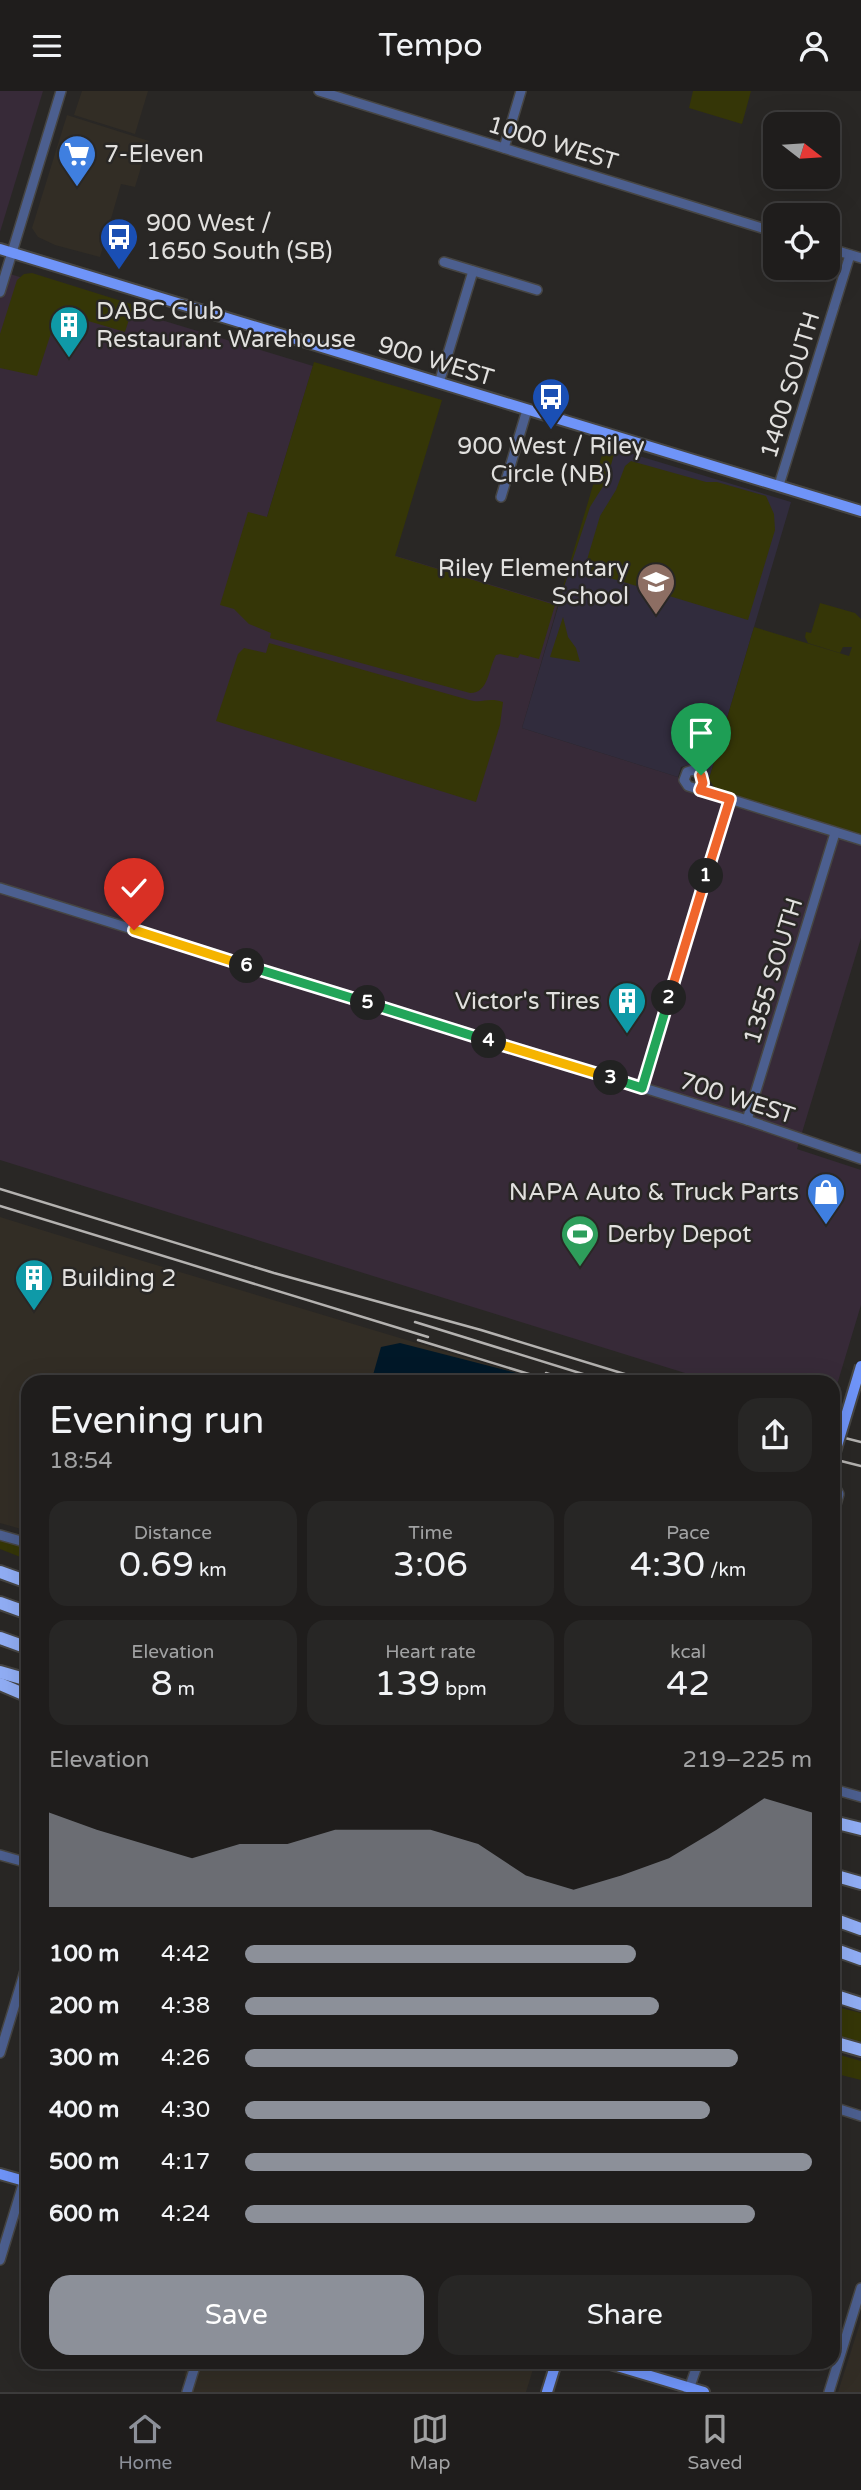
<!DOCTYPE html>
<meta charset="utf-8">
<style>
:root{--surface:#1f1d1c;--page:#272625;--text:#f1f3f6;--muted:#a1a2a3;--line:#3c3b3b;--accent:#8c9099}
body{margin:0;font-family:"Varela Round",sans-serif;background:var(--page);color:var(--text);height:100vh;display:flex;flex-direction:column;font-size:26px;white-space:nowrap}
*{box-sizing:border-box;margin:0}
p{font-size:23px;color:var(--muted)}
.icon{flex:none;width:38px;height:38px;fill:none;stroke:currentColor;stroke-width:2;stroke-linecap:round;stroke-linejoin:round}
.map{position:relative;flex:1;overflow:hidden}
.sheet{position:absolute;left:21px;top:1284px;width:819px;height:994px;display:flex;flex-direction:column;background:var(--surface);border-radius:21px;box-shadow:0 7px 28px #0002,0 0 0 2px var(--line)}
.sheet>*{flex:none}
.needle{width:46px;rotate:107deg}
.tools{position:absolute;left:763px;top:21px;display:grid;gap:14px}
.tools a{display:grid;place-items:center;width:77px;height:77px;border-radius:14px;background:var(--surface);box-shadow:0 7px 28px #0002,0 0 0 2px var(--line);font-size:35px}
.pin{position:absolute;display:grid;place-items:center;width:60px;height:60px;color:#fff;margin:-72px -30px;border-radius:50% 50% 50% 0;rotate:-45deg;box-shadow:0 0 7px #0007}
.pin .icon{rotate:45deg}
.km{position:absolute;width:35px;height:35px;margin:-18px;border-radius:50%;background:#222;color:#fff;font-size:19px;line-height:35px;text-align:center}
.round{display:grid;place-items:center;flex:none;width:74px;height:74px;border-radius:21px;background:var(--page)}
.headline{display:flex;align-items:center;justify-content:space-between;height:119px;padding:0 28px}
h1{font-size:38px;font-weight:600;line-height:52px}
.figures{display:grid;grid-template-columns:repeat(3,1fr);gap:10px;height:119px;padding:7px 28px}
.figures div{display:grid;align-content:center;border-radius:18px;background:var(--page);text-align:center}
.figures b{font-size:35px;font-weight:600}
.figures small{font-size:19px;font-weight:400}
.figures p{font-size:19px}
.chart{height:196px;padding:14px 28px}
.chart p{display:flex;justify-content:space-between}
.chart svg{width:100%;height:126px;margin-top:7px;fill:var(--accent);opacity:.7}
.cta{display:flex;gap:14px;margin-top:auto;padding:14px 28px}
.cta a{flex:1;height:80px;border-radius:21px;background:var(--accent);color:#fff;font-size:28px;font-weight:600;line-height:80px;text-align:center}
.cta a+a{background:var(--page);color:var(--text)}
ul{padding:0 28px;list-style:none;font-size:23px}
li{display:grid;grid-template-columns:112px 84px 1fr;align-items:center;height:52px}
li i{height:18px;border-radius:9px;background:var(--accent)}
header{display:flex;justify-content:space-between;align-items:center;height:91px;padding:0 28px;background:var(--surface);font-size:32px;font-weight:600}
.tab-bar{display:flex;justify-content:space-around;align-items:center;height:98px;border-top:2px solid var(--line);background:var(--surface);font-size:19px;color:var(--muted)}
.tab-bar a{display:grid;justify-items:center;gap:4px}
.tab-bar .current{color:var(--accent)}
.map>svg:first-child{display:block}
.built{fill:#322d25}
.industrial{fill:#372a38}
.education{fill:#312c3d}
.green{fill:#353607}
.water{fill:#001828}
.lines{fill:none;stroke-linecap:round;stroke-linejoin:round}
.minor-casing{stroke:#464543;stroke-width:12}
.major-casing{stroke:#464543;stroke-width:14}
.highway-casing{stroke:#464543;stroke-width:16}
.minor{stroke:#4c5f8f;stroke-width:9}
.major{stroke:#6f94f8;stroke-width:10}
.highway{stroke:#91aef5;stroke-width:12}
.rail{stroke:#b4b2b0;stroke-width:2.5}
.major-bridge-casing{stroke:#464543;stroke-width:14;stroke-linecap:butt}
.major-bridge{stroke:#6f94f8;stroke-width:10}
.split-1-casing{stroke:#fff;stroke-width:14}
.split-2-casing{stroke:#fff;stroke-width:14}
.split-3-casing{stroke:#fff;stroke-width:14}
.split-4-casing{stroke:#fff;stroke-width:14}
.split-5-casing{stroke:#fff;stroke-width:14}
.split-6-casing{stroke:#fff;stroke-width:14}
.split-7-casing{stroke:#fff;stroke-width:14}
.split-1{stroke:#f0652b;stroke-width:9}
.split-2{stroke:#f0652b;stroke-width:9}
.split-3{stroke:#22a559;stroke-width:9}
.split-4{stroke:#f5b400;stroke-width:9}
.split-5{stroke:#22a559;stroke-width:9}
.split-6{stroke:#22a559;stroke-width:9}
.split-7{stroke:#f5b400;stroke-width:9}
.labels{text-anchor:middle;stroke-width:5;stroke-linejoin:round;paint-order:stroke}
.street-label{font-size:24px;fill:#e1e0de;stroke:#292725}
.poi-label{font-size:24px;fill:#e1e0de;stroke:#292725;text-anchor:start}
</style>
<header><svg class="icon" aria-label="menu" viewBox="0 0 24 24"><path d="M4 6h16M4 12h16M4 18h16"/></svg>Tempo<svg class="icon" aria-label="person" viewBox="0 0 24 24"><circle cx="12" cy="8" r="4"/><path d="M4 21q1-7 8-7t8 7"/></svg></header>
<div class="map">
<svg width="861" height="2301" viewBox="0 0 861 2301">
<rect width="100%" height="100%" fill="#292725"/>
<g class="built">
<polygon points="82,0 148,0 135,43 74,24"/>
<polygon points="67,24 149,50 135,96 121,93 100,166 55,154 38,146 32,137"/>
<polygon points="0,1126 103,1158 547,1291 28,1292 28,1440 0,1432"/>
<polygon points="861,2228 861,2301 838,2301 859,2235"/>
<polygon points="188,2272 535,2272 526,2301 192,2301 184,2284"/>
</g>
<g class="industrial">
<polygon points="0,0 43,0 0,141"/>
<polygon points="0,180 313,275 267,426 558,514 522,637 678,686 683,698 861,755 861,847 797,1058 861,1079 861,1214 833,1307 833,1292 714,1291 0,1069"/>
</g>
<polygon class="education" points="606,355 791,411 709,688 707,680 697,672 681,676 678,686 522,637"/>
<g class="green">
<polygon points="693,0 751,0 742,33 689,17"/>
<polygon points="32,182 131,213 132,219 125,241 85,229 80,244 53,236 37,285 0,277 0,243 17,189 24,183"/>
<path d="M314 271 442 309 395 465 555 514 539 568 520 563 518 567 500 563 496 564C488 578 489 602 470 602L270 547 271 542 249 533 234 518 220 514 248 421 267 426Z"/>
<polygon points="604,357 614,363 607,389 590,416 554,526"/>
<polygon points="631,370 706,391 717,391 766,405 774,423 775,439 748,529 584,479 600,425 616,399 625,375"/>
<polygon points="820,512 855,522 861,528 861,744 720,700 714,696 709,688 754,536 849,565 852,556 843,556 840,562 808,552 805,546 806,541 811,542"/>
<polygon points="563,526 568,546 576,557 580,571 550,566"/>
<path d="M269 552 469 609C483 613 487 606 503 611L500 634 476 711 216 630 238 563 244 557 266 562Z"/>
<polygon points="0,1445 28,1454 28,1469 0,1458"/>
<polygon points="833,1915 861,1922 861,1952 833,1945"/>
<polygon points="833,1962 861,1970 861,1989 833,1982"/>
</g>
<polygon class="water" points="400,1252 528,1285 532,1291 371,1291 381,1256"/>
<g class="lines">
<defs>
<g id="minor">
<polyline points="319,0 775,141"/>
<polyline points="504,57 521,0"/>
<polyline points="828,157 861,167"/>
<polyline points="444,171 537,199"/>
<polyline points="0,201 61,0"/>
<polyline points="439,292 473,180"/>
<polyline points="779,394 850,164"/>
<polyline points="501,406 527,319"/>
<polyline points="700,699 701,684 693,679 687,681 684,689 688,695 861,749"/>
<polyline points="0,797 747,1029 861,1068"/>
<polyline points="642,997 730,708"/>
<polyline points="747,1029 835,742"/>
<polyline points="833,1392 839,1403 833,1424"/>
<polyline points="0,1444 28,1452"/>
<polyline points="833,1698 861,1706"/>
<polyline points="0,1764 28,1772"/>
<polyline points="0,1962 28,1870"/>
<polyline points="833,2016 861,2025"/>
<polyline points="0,2169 24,2090"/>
<polyline points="187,2301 196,2272"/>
<polyline points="688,2301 698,2272"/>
<polyline points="829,2301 861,2197"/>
</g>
<g id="major">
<polyline points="0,158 861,420"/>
<polyline points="0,2083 28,2091"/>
<polyline points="607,2272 704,2301"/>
<polyline points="547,2301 556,2272"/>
</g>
<g id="highway">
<polyline points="0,1481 28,1491"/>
<polyline points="0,1512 28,1522"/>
<polyline points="0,1547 28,1557"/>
<polyline points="0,1581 28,1589"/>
<polyline points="0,1593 28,1605"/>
<polyline points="833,1731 861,1738"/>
<polyline points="833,1784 861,1792"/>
<polyline points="833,1828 861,1838"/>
<polyline points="833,1858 861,1868"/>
<polyline points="833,1904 861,1913"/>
<polyline points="833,1951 861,1959"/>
</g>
</defs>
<use href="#minor" class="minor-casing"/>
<use href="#major" class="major-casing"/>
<use href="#highway" class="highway-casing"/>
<use href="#minor" class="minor"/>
<use href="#major" class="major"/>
<use href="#highway" class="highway"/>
<g class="rail">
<polyline points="0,1098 274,1182 481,1239 654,1292"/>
<polyline points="0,1115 428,1246"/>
<polyline points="415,1231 612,1292"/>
<polyline points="418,1249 555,1291"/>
<polyline points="546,1282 576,1292"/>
<polyline points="833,1344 861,1351"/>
<polyline points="833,1368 861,1375"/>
</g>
<defs>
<polyline id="major-bridge" points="833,1368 861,1275"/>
</defs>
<use href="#major-bridge" class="major-bridge-casing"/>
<use href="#major-bridge" class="major-bridge"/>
</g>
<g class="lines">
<defs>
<polyline id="split-1" points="701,684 703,692 700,699 730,708 706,785"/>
<polyline id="split-2" points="669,907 706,785"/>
<polyline id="split-3" points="611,987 642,997 669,907"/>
<polyline id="split-4" points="489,950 611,987"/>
<polyline id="split-5" points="368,912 489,950"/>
<polyline id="split-6" points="247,875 368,912"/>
<polyline id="split-7" points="134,839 247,875"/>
</defs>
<use href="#split-1" class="split-1-casing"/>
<use href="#split-2" class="split-2-casing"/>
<use href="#split-3" class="split-3-casing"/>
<use href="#split-4" class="split-4-casing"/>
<use href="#split-5" class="split-5-casing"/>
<use href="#split-6" class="split-6-casing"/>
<use href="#split-7" class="split-7-casing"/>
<use href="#split-1" class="split-1"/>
<use href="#split-2" class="split-2"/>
<use href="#split-3" class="split-3"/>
<use href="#split-4" class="split-4"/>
<use href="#split-5" class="split-5"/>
<use href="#split-6" class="split-6"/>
<use href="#split-7" class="split-7"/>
</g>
<defs>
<symbol id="supermarket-pin" viewBox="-11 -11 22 30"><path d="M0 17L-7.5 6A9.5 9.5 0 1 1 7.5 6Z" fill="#3f7fe0" stroke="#292725"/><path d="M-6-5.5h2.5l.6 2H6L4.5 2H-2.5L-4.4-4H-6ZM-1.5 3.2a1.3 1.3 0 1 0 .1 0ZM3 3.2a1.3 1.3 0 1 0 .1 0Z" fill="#fff"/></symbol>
<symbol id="bus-pin" viewBox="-11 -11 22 30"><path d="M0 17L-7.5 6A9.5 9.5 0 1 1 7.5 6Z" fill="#1a4fb4" stroke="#292725"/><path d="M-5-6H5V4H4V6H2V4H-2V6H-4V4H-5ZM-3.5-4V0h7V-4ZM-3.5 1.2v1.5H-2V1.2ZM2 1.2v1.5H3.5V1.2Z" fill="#fff"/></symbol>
<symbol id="building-pin" viewBox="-11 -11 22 30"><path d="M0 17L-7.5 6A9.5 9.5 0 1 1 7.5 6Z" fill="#0f9aa8" stroke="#292725"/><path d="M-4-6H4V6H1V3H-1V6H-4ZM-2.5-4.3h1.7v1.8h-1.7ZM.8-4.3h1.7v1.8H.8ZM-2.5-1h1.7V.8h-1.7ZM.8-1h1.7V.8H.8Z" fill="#fff"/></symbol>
<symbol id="school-pin" viewBox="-11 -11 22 30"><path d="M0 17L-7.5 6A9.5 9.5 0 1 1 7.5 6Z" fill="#8d6e63" stroke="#292725"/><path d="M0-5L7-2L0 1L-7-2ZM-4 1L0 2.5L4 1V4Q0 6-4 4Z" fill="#fff"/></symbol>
<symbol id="shop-pin" viewBox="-11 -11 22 30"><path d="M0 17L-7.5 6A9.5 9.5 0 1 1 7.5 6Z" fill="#3f7fe0" stroke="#292725"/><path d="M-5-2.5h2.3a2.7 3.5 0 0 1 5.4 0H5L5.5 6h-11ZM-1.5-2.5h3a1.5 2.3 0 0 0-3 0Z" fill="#fff"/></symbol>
<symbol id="stadium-pin" viewBox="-11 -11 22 30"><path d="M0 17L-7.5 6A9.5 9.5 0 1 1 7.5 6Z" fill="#2e9e5b" stroke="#292725"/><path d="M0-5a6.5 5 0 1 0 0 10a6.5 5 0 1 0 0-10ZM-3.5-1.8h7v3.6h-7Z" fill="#fff"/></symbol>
</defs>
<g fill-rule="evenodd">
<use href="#supermarket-pin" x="55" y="41" width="44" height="60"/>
<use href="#bus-pin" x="97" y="124" width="44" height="60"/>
<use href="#building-pin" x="47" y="212" width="44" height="60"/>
<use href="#bus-pin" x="529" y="284" width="44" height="60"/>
<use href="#school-pin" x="634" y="469" width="44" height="60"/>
<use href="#building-pin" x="605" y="888" width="44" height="60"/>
<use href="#shop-pin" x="804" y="1079" width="44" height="60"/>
<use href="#stadium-pin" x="558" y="1121" width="44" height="60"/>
<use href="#building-pin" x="12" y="1165" width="44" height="60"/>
</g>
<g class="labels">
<g class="street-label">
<text transform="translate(553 52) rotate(17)" y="8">1000 WEST</text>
<text transform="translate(436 270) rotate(17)" y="8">900 WEST</text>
<text transform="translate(790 294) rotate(-73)" y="8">1400 SOUTH</text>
<text transform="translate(773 880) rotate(-73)" y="8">1355 SOUTH</text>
<text transform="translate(737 1007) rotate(18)" y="8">700 WEST</text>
</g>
<g class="poi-label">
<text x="104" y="71">7-Eleven</text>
<text x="146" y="140">900 West /<tspan x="146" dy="28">1650 South (SB)</tspan></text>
<text x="96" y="228">DABC Club<tspan x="96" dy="28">Restaurant Warehouse</tspan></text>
<text x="551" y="363" text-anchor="middle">900 West / Riley<tspan x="551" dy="28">Circle (NB)</tspan></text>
<text x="629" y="485" text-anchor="end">Riley Elementary<tspan x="629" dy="28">School</tspan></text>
<text x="600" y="918" text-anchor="end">Victor's Tires</text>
<text x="799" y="1109" text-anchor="end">NAPA Auto &amp; Truck Parts</text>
<text x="607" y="1151">Derby Depot</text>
<text x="61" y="1195">Building 2</text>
</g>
</g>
</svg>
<div class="tools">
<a><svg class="needle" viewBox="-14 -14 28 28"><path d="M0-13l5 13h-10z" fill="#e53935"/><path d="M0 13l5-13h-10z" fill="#a1a2a3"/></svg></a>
<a><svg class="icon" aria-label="locate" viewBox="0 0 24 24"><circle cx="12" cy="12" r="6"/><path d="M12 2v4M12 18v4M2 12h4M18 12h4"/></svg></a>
</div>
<div class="pin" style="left:701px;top:684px;background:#1e9e55"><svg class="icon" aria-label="arrive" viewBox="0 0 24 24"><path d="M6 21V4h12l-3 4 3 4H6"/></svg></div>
<div class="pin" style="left:134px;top:839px;background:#d93025"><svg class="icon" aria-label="check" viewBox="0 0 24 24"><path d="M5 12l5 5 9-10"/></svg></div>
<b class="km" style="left:706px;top:785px">1</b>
<b class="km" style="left:669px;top:907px">2</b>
<b class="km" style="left:611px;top:987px">3</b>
<b class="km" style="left:489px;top:950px">4</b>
<b class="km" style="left:368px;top:912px">5</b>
<b class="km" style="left:247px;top:875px">6</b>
<section class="sheet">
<div class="headline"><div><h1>Evening run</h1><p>18:54</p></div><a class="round"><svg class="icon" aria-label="share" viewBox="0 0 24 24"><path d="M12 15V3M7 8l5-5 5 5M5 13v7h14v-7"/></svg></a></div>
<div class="figures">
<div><p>Distance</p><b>0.69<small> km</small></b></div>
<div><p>Time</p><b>3:06</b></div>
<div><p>Pace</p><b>4:30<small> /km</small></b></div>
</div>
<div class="figures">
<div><p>Elevation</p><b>8<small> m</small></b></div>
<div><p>Heart rate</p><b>139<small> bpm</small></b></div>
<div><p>kcal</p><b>42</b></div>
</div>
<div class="chart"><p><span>Elevation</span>219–225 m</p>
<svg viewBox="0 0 160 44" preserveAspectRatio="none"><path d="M0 44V11L10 17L20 22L30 27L40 22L50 22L60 17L70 17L80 17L90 22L100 33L110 38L120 33L130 27L140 17L150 6L160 11V44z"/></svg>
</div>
<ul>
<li><b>100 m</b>4:42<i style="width:69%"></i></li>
<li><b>200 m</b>4:38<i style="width:73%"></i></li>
<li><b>300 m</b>4:26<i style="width:87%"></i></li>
<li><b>400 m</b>4:30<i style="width:82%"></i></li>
<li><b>500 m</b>4:17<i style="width:100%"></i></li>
<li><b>600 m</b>4:24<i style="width:90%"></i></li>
</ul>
<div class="cta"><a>Save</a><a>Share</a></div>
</section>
</div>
<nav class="tab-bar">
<a class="current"><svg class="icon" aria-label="home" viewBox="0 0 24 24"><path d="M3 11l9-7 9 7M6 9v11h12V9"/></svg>Home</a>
<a><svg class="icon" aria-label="map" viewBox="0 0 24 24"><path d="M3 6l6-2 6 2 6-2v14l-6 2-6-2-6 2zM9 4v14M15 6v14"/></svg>Map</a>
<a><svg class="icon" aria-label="saved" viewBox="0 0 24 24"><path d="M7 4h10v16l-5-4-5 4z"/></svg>Saved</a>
</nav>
